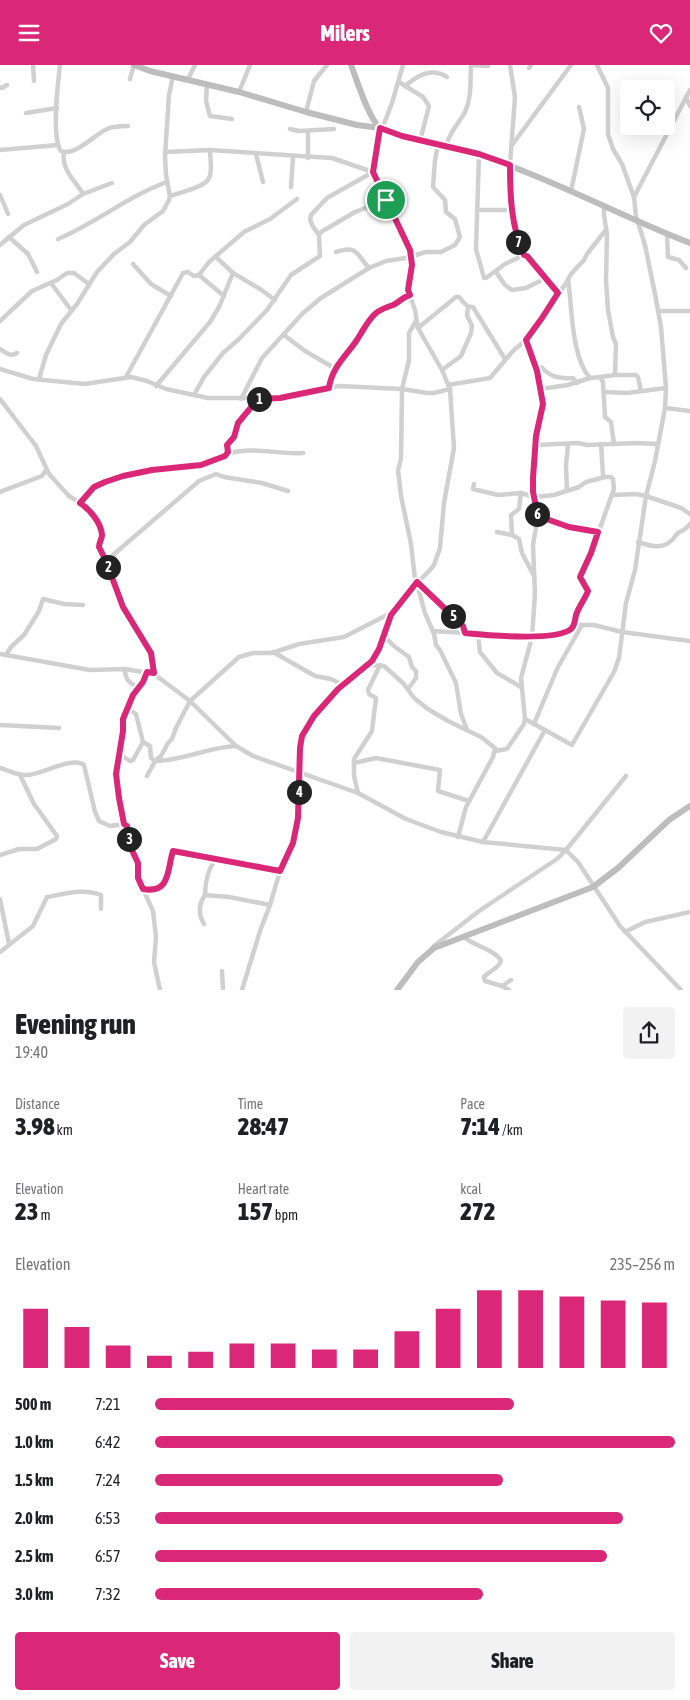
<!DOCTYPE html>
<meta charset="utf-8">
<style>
:root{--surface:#fff;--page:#f2f2f2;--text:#202124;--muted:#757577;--accent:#db2777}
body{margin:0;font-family:"Asap Condensed",sans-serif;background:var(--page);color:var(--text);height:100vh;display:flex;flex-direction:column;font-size:19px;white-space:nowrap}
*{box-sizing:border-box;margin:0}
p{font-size:16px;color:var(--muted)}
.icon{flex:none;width:28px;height:28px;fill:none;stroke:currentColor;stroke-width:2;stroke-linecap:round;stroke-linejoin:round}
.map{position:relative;height:925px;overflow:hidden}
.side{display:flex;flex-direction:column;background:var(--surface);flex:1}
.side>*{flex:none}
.fabs{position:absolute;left:620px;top:15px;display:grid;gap:10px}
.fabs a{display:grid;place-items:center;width:55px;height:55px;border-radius:5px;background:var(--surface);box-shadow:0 5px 20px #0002;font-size:25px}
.pin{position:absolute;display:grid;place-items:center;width:42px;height:42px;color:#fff;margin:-21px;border:2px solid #fff;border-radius:50%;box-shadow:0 1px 5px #0007}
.km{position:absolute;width:25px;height:25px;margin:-12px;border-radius:50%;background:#222;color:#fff;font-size:14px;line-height:25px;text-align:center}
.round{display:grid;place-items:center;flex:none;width:52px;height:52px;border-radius:5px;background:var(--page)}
.headline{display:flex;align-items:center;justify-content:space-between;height:85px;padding:0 15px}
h1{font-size:28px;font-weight:800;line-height:38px}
.stats{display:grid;grid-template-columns:repeat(3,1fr);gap:8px;height:85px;padding:5px 15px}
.stats div{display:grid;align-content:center}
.stats b{font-size:25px;font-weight:800}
.stats small{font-size:14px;font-weight:400}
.stats p{font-size:14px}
.chart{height:140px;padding:10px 15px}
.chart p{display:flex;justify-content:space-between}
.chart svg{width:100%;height:90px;margin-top:5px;stroke:var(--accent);stroke-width:6}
.button{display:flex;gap:10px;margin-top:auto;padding:10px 15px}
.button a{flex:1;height:58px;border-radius:5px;background:var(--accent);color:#fff;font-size:20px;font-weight:800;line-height:58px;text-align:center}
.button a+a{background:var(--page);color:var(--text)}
ul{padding:0 15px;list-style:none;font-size:16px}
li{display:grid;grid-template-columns:80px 60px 1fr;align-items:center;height:38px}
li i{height:12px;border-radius:6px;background:var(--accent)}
header{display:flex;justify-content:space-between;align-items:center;height:65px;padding:0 15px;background:var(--accent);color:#fff;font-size:22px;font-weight:800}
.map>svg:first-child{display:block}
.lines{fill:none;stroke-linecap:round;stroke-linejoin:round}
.street{stroke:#d0d0d0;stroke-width:4.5}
.secondary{stroke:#bdbdbd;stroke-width:6}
.route-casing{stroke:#fff;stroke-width:10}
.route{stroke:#db2777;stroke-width:6}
</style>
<header><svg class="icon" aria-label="menu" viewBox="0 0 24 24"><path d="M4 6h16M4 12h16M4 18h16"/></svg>Milers<svg class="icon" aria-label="heart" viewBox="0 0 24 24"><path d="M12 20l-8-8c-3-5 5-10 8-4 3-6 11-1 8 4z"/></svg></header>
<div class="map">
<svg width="690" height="925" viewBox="0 0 690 925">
<rect width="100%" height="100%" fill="#fff"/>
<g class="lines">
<g class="street">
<polyline points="33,0 34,16"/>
<path d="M60 0C58 18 51 72 61 86 75 92 95 69 107 64 114 61 121 61 128 61"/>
<polyline points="471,0 488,1"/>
<polyline points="529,3 531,0"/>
<polyline points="130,14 134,0"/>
<polyline points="188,14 195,0"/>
<polyline points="399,17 423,32 429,41 420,76"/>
<polyline points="207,19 206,36 210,51 232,54"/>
<path d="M405 21C418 10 432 2 447 12"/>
<polyline points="0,22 2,23 7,20"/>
<polyline points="239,27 250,0"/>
<polyline points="686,32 690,41"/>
<polyline points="306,47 314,16 327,0"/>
<polyline points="26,48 57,43"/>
<polyline points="290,64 299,66 334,64"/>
<polyline points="382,64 392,38 403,0"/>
<polyline points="512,80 571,0"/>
<path d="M446 81C449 68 459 58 465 47 472 32 470 16 471 0"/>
<polyline points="0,85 58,80"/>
<path d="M64 87C61 105 75 115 83 129"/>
<polyline points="166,87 210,85 332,93 373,107"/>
<polyline points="256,89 263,117"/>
<polyline points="479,89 476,184 484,213 486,213 505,199 524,190"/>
<polyline points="308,93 308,66"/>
<polyline points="291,122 293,92"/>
<polyline points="571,126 584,64 579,42"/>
<polyline points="0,130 8,149"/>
<path d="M170 131C179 128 206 122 209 113 213 106 210 94 210 85"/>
<polyline points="634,132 690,25"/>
<polyline points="604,141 604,150 607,169 606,215 608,245 613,272 616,279 615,310"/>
<polyline points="477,145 511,145"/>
<path d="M319 170C315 164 308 157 311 150L327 133 373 107"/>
<polyline points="667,170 668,192 679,195 686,203"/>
<polyline points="9,172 28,189 37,207"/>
<path d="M58 174C96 158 128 131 167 117"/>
<polyline points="0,180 24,160 68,139 83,129 112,118"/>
<path d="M336 187C357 180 356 188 369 203"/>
<polyline points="133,199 151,219 171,231"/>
<polyline points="496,207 505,220 512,225 526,223 546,213"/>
<polyline points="233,208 260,224 275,235"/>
<polyline points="199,210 224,231"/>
<path d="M568 214C572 241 571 292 590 313L600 312 603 317 605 352 611 357 614 379"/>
<polyline points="51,218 71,245"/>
<polyline points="558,229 565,220 571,209 584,195 587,189 605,166"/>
<polyline points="658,246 690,246"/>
<polyline points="0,256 32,226 57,215 67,208 74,208 89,219"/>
<polyline points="416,256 409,268 409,295 402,324 401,394 398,405 401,431 411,479 415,514 417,517 458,556 463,561 465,568"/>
<path d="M418 263 456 232H459C464 237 465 242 473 242L505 294"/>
<polyline points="284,270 305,286 336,304"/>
<path d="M0 284C6 288 10 292 17 288"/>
<path d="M536 302H541C551 312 559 314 573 313L577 318"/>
<polyline points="0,304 33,314 85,319 131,312 147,316 166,324 208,333 279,333 339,321 402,324 427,328 434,328 450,324"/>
<polyline points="442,305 461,291 471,268 472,261 467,250 468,242"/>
<polyline points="126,312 183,208 188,207 194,211 199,210 209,197 244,167 270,154 297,134"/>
<polyline points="600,312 615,310 636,310 638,312 641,326"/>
<polyline points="39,314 46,290 61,259 77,239 97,207 114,189 130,177 144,160 163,146 169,135 170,131 166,110 165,91 169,30 173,11"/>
<polyline points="448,320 490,313 513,286 526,275"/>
<polyline points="156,321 210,257 219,242 233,208 216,192"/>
<path d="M329 323C332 302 347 289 358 273 364 265 368 255 376 248 381 244 387 242 393 240 400 237 402 232 410 230"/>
<polyline points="540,324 568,320 590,313"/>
<polyline points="604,327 627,328 666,323"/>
<polyline points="194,330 204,312 223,288 238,275 267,245 291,210 320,191 319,170 321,167 355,147 387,135"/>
<polyline points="0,334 36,381 49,409 69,431 88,443 102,469 99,478 100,484 106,496 123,542 151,588 154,609"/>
<polyline points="241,334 262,293 303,248 321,233 369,203 386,196 406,193 426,187 441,187 455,180 460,172 455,154 446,147 445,135 433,122 435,95 438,80"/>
<polyline points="665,343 690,346"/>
<polyline points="536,380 578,378 587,380 636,378 658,379"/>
<path d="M225 390C250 380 277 390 303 388"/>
<polyline points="474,419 473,424 498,430 521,428 534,432 554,430 579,422 586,417 605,412"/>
<polyline points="567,425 566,401 568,379"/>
<polyline points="0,427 42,411 46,405"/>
<polyline points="613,430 636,429 646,431 681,443 690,449"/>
<polyline points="80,438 94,422 105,417 123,411 152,405 201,400 225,391 228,387 227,380 234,372 238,358 258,334"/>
<polyline points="538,451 569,462 598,467"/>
<polyline points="497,467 512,470 519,474 522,488 533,509"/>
<polyline points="512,470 511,450 519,444 521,428"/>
<path d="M638 477C650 481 662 485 672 475 674 473 675 471 677 469 682 465 686 465 690 459"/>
<polyline points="106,496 199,416 216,409 224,412 262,418 288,426"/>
<polyline points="417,519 425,548 434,569 436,580 440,585 456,618 461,649 467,665"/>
<polyline points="574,562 578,546 588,526 580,512 591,488 614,424 613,414 611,412 605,412 603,410 601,379"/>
<polyline points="433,566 532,572 562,568 579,560 594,560 622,567 690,576"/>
<polyline points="478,569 480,587 497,608 521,622"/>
<polyline points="384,571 394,581 409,592 412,602 416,606 416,613 408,624"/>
<polyline points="273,587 315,611 331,614 343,620"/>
<polyline points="0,589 90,605 125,604 154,609 190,636 236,681 253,691 358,728 406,754 441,767 483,777 566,785 578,797 620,861 681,925"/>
<polyline points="6,590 11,582 24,570 39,546 43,534 64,539 83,540"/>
<polyline points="368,600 384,601 403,618 414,633 428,644 448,656 481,672 495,683 493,692 466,742 458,772"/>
<path d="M125 604C125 614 129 619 139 622"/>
<path d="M127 643 136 649 143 677 150 681 151 693 155 696C183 696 208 682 236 681"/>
<polyline points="525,654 572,680 614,607 619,593 626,538 635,505 646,431 655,396 665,343 666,323 661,262 655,229 645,180 636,151 634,132 622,99 613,84 608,69 608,23 597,0"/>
<polyline points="534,659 558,602 582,560"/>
<polyline points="0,660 59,663"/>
<polyline points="495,686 507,684 524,659 525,654 521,613 532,572 535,529 533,480 538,451 533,427 533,413 536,371 543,339 537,306 526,275 542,253 558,229 527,191 524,190 518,175 511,145 510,99 515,32 510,0"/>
<polyline points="119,692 124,692 130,696 133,695 143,677"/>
<polyline points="354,698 376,693 440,705 438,726 469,736"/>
<path d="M0 703C8 705 18 711 27 710 41 710 72 691 84 700L95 747 99 756 110 761 124 759 127 761 130 781 138 798V813L153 846 156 872 154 897 160 925"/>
<polyline points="147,711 155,696 161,691 168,678 172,674 176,663 190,636 239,592 253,588 272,588 299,579 344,572 393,547"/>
<polyline points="358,728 354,711 354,694 372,666 376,633 369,629 368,625 380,600"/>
<polyline points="124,759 119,733 116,709 122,682 123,654 133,630 143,617 147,607"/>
<polyline points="483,777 545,665"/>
<polyline points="0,790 19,784 37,784 56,774 57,771 34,739 20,710"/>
<path d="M143 823C171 829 167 804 173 787L280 806"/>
<path d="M205 830C205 819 208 801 217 794"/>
<polyline points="0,834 9,879"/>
<path d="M204 859C198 849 198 840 205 830L229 832 270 840"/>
<polyline points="625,867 645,857 690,847"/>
<path d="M464 872C474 881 493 884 501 895 500 903 489 906 484 912L485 916 502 921 511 915"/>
<polyline points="434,881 479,846 557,794 566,785 626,711"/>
<path d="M0 887 33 861 47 832C65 829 83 823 101 830V844"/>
<polyline points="222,906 223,925"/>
<polyline points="502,921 509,925"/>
<polyline points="242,925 260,866 270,840 280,806 295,770 299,748 300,683 303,671 314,651 338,624 372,596 379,584 391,550 414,521 429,506 434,500 440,483 444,438 454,383 450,324 442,305 418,263 415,245 408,225 412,200 410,185 373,107 380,63"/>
</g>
<g class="secondary">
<polyline points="134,0 150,6 239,27 306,47 357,60 380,63"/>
<path d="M351 0C357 15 368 52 379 62 390 71 432 78 448 82 533 102 609 147 690 178"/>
<polyline points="397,925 418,897 434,883 593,822 618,803 669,755 690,741"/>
</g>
</g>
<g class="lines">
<defs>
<path id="route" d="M380 63 402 71 479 89 510 100C510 131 511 161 524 190L527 191 558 228 542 253 526 275 537 306 543 339 536 371 533 413V427L538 451 569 462 598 467 591 488 580 512 588 526C585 534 579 541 576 550 575 554 575 561 571 564 555 577 486 570 465 568L463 561 458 556 417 517 391 550 379 584 372 596 338 624 314 651 302 671 300 683 298 753 293 778 280 806 173 786C167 804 171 829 143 824L138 813V798L130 781 127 761 124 759 119 733 116 709 123 666V654L133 630 143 617 147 607 154 608 151 588 123 542 106 496 99 482C99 477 102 474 102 470 101 457 89 444 80 438L94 422 105 417 123 411 152 405 201 400 225 391 228 387 227 380 234 372 238 358 258 334 280 333 329 323C332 300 350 288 360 270 365 262 369 254 376 248 381 244 387 242 393 240 400 237 402 232 410 230L408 225 412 200 410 185 373 107Z"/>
</defs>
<use href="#route" class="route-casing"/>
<use href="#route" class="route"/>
</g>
</svg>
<div class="fabs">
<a><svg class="icon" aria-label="locate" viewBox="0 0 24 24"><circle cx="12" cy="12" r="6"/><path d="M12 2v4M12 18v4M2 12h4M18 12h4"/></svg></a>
</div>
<div class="pin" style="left:386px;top:135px;background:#1e9e55"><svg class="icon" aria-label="arrive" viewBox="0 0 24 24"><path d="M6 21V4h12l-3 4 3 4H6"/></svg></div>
<b class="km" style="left:259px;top:334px">1</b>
<b class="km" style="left:108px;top:502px">2</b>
<b class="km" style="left:129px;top:774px">3</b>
<b class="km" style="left:299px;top:727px">4</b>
<b class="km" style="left:453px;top:551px">5</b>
<b class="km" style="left:537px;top:449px">6</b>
<b class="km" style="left:518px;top:177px">7</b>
</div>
<section class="side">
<div class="headline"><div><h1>Evening run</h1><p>19:40</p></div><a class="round"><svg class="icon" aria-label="share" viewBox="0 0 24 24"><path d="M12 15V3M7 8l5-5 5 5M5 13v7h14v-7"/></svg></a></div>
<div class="stats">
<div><p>Distance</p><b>3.98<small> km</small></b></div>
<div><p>Time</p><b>28:47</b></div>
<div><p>Pace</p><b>7:14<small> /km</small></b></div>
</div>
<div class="stats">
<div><p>Elevation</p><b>23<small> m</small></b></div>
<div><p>Heart rate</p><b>157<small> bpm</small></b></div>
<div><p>kcal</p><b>272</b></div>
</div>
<div class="chart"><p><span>Elevation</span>235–256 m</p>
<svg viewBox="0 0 160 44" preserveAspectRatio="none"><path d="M5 44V15M15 44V24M25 44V33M35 44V38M45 44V36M55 44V32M65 44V32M75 44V35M85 44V35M95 44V26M105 44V15M115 44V6M125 44V6M135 44V9M145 44V11M155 44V12"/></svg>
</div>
<ul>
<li><b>500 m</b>7:21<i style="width:69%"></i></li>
<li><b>1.0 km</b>6:42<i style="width:100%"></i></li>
<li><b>1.5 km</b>7:24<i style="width:67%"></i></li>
<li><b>2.0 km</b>6:53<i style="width:90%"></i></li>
<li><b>2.5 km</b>6:57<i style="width:87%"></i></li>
<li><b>3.0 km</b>7:32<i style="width:63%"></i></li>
</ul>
<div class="button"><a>Save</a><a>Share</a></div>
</section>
